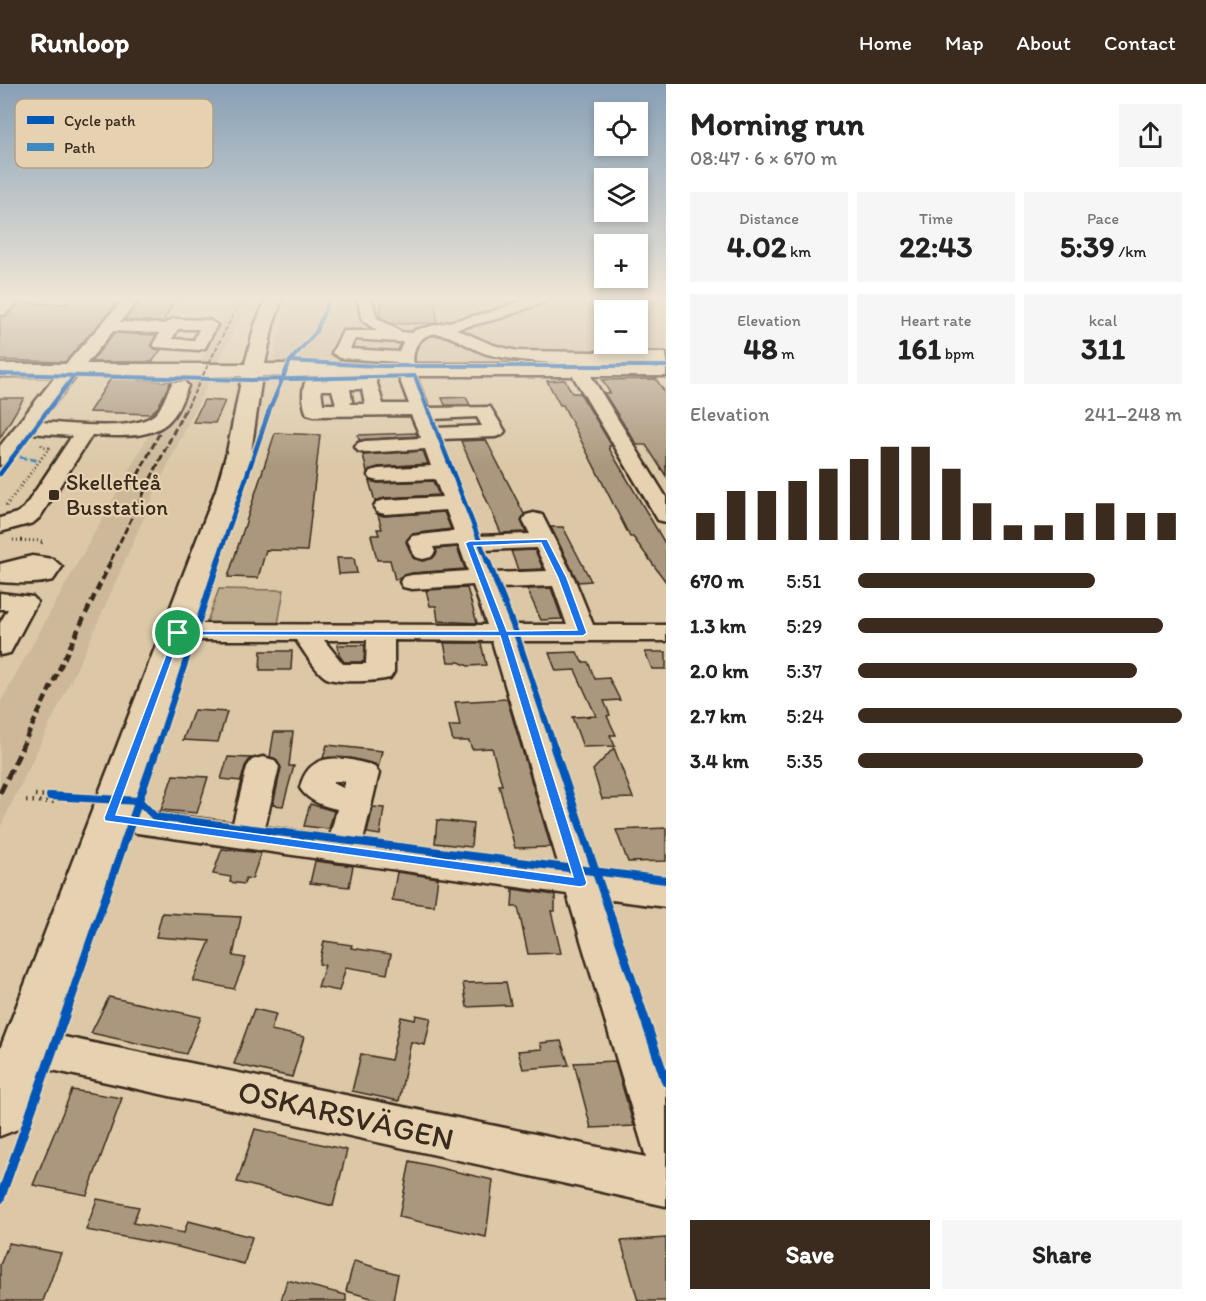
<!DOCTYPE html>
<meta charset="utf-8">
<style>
:root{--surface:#fff;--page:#f6f6f6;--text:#222;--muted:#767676;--accent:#3b2a1e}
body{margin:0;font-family:Itim,sans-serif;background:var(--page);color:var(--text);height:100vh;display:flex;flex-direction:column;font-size:22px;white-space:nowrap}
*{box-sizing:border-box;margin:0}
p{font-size:20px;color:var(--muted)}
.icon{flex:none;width:33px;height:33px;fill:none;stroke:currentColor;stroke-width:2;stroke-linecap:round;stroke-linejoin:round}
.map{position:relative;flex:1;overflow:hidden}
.details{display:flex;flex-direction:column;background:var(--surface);width:540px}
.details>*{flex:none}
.buttons{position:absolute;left:594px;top:18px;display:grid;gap:12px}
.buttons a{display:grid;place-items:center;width:54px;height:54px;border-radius:0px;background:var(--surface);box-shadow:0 3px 9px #0003;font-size:30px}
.pin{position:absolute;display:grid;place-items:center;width:51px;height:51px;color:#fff;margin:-26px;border:3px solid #fff;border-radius:50%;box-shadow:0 2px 6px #0007}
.round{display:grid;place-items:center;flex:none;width:63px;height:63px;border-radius:0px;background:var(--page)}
.head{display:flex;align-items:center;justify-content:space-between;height:102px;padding:0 24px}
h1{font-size:33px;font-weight:700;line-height:45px}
.stats{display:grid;grid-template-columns:repeat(3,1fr);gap:9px;height:102px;padding:6px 24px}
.stats div{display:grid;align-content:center;border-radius:0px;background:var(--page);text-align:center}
.stats b{font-size:30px;font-weight:700}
.stats small{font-size:16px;font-weight:400}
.stats p{font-size:16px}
.chart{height:168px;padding:12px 24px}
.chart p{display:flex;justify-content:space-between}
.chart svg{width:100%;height:108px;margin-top:6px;stroke:var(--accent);stroke-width:6}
.action{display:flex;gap:12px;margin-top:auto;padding:12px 24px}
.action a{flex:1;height:69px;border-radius:0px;background:var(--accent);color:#fff;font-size:24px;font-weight:700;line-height:69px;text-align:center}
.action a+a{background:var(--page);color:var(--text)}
ul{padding:0 24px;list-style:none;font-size:20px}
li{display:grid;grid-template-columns:96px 72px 1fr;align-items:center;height:45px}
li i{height:15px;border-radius:8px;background:var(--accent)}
header{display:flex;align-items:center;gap:36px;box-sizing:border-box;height:84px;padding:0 30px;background:var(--accent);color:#fff}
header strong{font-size:28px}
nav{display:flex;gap:33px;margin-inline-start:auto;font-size:21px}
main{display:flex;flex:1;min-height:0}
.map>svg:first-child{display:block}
.built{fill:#cdb99a;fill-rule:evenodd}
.green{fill:#beab8e;stroke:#7c6a56;stroke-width:1.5}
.building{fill:#aa977d;stroke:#3b2a1e;stroke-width:1.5}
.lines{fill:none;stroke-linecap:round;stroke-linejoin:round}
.minor-casing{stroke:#3b2a1e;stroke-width:5}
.major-casing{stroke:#3b2a1e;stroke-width:5}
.path-far1{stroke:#3b2a1e;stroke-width:3;stroke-dasharray:1 3;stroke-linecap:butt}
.path{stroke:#3b2a1e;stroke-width:4.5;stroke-dasharray:1.5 5;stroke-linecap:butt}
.minor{fill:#e6d2b0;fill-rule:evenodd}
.major{fill:#e6d2b0;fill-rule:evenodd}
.rail-far3{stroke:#3b2a1e;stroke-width:2;stroke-dasharray:5 2;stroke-linecap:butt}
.rail-far2{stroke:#3b2a1e;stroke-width:3;stroke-dasharray:7 3;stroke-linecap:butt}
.rail-far1{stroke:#3b2a1e;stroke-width:4.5;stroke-dasharray:8 4.5;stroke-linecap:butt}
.rail{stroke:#3b2a1e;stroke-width:5;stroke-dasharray:11 5;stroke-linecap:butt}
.quiet{stroke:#3e89bf;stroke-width:3;stroke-dasharray:7 3;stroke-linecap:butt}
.cycleway-far4-casing{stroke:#e6d2b0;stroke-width:6}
.cycleway-far3-casing{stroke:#e6d2b0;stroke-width:8}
.cycleway-far2-casing{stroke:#e6d2b0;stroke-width:10}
.cycleway-far1-casing{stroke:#e6d2b0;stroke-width:11}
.cycleway-casing{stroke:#e6d2b0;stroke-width:13}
.cycleway-far4{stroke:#0057b8;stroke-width:4}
.cycleway-far3{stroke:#0057b8;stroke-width:4.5}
.cycleway-far2{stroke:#0057b8;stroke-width:6}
.cycleway-far1{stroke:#0057b8;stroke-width:8}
.cycleway{stroke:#0057b8;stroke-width:9}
.route{fill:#1a73e8;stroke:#fff;stroke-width:1.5;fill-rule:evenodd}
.poi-dot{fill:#3b2a1e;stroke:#e6d2b0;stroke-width:2}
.labels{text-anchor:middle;stroke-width:4.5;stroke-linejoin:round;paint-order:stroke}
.far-poi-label{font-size:22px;fill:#3b2a1e;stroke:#e6d2b0;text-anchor:start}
.near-street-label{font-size:32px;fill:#3b2a1e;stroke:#e6d2b0}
.key{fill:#e6d2b0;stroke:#b3a084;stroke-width:1.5}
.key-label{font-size:16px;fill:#3b2a1e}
</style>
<header>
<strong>Runloop</strong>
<nav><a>Home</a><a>Map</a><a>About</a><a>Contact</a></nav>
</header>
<main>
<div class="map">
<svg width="666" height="1217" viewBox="0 0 666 1217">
<rect width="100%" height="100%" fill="#dcc8a7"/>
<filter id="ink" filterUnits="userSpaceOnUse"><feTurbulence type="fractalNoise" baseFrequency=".0167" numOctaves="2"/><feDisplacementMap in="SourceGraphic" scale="12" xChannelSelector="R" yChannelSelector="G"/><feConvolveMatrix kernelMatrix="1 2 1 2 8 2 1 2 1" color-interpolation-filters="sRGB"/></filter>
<g filter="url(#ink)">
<g class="built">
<polygon points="235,213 250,213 216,283 198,282"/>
<path d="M288 213H666V282L272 281ZM604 226H638V260H604Z"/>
<polygon points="191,296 209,297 159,399 88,561 0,744 0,619 152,345 170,337"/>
</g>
<polygon class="green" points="219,505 284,506 277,546 204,546"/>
<g class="building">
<polygon points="73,213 123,213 65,278 0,276 0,233 7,232 19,219 66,220"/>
<polygon points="382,213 435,213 437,239 391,240 380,233"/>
<polygon points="143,214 177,215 164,235 168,236 164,238 125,236"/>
<polygon points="114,249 156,251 151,261 155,265 161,266 152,278 91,278"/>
<polygon points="111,294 140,294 139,296 171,297 158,323 150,330 89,328"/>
<polygon points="656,295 666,310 666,392 646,361 637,361 604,309 610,309 602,296"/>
<polygon points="565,296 572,309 580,309 612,362 609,362 610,366 666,461 666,498 633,453 630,453 563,321 560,321 547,297"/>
<polygon points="466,313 470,321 445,321 442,314"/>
<polygon points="0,314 24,314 0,354"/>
<polygon points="204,316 225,317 215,339 193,338"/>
<polygon points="275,349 320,351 307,467 266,466 258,494 228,493"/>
<polygon points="416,349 418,352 359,356 358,351"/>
<polygon points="486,356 524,430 521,437 526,448 501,449 461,357"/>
<polygon points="423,367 428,380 378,383 367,388 363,371"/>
<polygon points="369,397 378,399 433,397 439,411 385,414 375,417"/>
<polygon points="444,428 451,445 412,450 406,458 413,474 422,477 433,474 437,469 436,465 457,463 465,485 412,489 395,496 390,476 377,476 371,451 379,451 377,445 382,445 378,431 385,432"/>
<polygon points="551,443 563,443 591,497 578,498"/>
<polygon points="535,466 543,485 518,486 511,467"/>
<polygon points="337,474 354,474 357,489 339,490"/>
<polygon points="467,504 477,539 438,537 436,522 430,522 426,506"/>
<polygon points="551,504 562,535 541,536 527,505"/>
<polygon points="444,559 481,559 486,581 468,582 459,578 448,578"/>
<polygon points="338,561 365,561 364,578 344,578 339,571"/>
<polygon points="261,567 292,567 291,586 260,586"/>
<polygon points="577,568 582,578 588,578 595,595 609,594 620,616 604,617 610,631 607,632 616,651 610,651 615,662 583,663 572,633 596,632 575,586 556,587 549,569"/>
<polygon points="645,568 666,568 666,585 652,585"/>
<polygon points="507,615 551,763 515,764 499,701 502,701 492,664 472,665 469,657 453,657 449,642 460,642 455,618"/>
<polygon points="194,626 227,628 218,658 183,656"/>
<polygon points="274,648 293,648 289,682 294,682 283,722 273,721 281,684 276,675 270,673"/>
<polygon points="327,661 382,667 378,684 375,680 351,674 323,674"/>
<polygon points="614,664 633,714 602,715 593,686"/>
<polygon points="228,673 251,674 245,682 241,697 221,695"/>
<polygon points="173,691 208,693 197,729 161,726"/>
<polygon points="310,720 334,727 329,745 304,742"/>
<polygon points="373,723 384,724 380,751 367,749"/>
<polygon points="437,736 473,740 471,763 435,759"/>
<polygon points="666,744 666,777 628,778 616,746"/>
<polygon points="222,765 261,769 252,795 246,794 244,800 230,798 231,793 213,790"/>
<polygon points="315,777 353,782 349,803 310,799"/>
<polygon points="397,788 438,794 434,822 392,816"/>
<polygon points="513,805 555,811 555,827 551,827 561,869 528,870 518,823 512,823"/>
<polygon points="162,829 241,833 233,872 246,874 234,905 193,897 210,857 156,853"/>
<polygon points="324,857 352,861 351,864 391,870 387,890 346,883 339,907 318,903 325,881 319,880"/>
<polygon points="506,898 511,921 467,923 463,899"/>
<polygon points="109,913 201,933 186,970 91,949"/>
<polygon points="254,925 276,930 271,946 304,953 292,993 234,980"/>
<polygon points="416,931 431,934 425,961 411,958 399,1017 352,1007 361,970 391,976 401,933 415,936"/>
<polygon points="561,957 569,981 523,985 518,967 542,965 540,959"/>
<polygon points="615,977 634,1042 591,1044 574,979"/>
<polygon points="72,1006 122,1014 87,1111 33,1101"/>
<polygon points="255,1045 347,1066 333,1122 237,1098"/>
<polygon points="410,1077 493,1096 486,1153 399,1133"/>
<polygon points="97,1115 139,1123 133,1139 184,1149 188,1137 252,1153 244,1180 178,1163 86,1146"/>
<polygon points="666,1154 666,1217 638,1217 621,1157"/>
<polygon points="9,1159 61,1169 43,1217 0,1217 0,1181"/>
<polygon points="354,1177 398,1190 393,1217 382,1217 346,1207"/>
<polygon points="287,1196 346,1211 346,1217 281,1217"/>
</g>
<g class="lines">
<defs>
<g id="minor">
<polygon points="7,213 22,213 5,230 0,231 0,219"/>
<path d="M126 213H141L120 238 165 240 173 235 209 236 217 241 205 264 199 266 155 263 153 260 160 249 113 247 39 338C66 339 140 350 158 327 164 319 167 307 173 298H185L188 302C183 313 179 327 170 336 152 356 115 352 92 351L40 433 33 439 0 448V434L17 429 24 424 72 352 30 349 7 379 0 381V362L63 283ZM178 245H199L194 256 172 255Z"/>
<path d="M357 213H371L377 234 401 248 412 249 415 246 491 228 531 213H552L550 216 501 234 456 245 493 261 517 267 666 269V279C607 278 544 284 487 270 469 265 444 243 426 252 400 267 421 305 429 324L490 323 505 347 502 351 495 353 441 355 478 452 530 450 523 436 526 431 534 429 542 431 574 494 593 541H666V557H519L595 787 666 797V823L604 815 666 1001V1122L52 986 13 967 7 955 13 943 27 937 59 952 646 1073 567 810 109 745 97 742 93 734 97 726 109 723 233 739 247 683 252 676 263 673 274 676 279 683 265 743 330 752 337 725C323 722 308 717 300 704 309 665 344 673 374 682L379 689 363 756 559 782 492 557 394 556V588L390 594C378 597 334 600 325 593 315 586 303 566 296 556H178L169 554 165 548 169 542 178 540 487 541 473 501 412 505 403 503 400 498 403 493 412 491 468 487 459 461 433 463 435 468 431 473 423 475 415 473 408 457 412 452 454 447 446 426 385 430 377 428 374 423 377 418 385 416 442 413 435 395 378 397 371 395 368 391 371 387 378 385 431 382 425 365 365 369 358 367 355 363 358 359 365 357 421 354 411 331 314 332 307 330C303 323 301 305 306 297L312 296 370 295 376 296 383 320H409L397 288 398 278 340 274 332 269 343 247H377L362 236ZM355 255 397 258H403L399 268 350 265ZM350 305H362L365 320H350L352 317ZM321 306H332L336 320H323ZM477 333 482 342 436 344 433 335ZM536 464 547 487 493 489 484 466ZM553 502 567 541H513L499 504ZM324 556H367L366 580H343ZM333 697H345L343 704 333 699Z"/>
<polygon points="579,282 585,283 588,287 666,413 666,438 658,436 655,431 570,287 573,283"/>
<path d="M32 472 53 475 62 483 53 496C35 501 18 499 0 498V480Z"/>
<polygon points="0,509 33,513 37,518 10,569 0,571 0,539 8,525 0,525"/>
</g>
<polygon id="major" points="267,213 283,213 273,241 265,280 666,280 666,292 262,292 251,368 240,406 222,453 193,548 25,1029 18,1045 0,1052 0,965 216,406 227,368 242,292 0,292 0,280 245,280 255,241"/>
</defs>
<use href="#minor" class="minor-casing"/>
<use href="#major" class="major-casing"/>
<g class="path-far1">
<polyline points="6,422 49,364 42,362 41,359"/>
<polyline points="13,456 43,457 41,460"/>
</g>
<g class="path">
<polyline points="35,711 50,712"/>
<polyline points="26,717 56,718 61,713"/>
</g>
<use href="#minor" class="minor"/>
<use href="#major" class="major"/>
<polyline class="rail-far3" points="184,329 242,213"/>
<g class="rail-far2">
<polyline points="138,391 160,348"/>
<polyline points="111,476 184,327"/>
</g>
<polyline class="rail-far1" points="21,665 112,475"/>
<polyline class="rail" points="0,709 22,664"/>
<polyline class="quiet" points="10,371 40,377"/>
<defs>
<g id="cycleway-far4">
<polyline points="290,277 376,282 666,282"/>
<polyline points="0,290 251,296 415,292 429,329"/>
<polyline points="46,329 74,292"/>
<polyline points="268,329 290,277 316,248 330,213"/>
</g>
<g id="cycleway-far3">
<polyline points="429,327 487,476"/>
<polyline points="0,390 47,327"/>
<polyline points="218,476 269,327"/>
</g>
<g id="cycleway-far2">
<polyline points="487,475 516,549 555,665"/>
<polyline points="157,665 219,475"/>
</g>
<g id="cycleway-far1">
<polyline points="554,664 636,907"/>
<polyline points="50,712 139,717 155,733 666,796"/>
<polyline points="73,907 157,664"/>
</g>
<g id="cycleway">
<polyline points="635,906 666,998"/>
<polyline points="0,1115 74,906"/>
</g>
</defs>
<use href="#cycleway-far4" class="cycleway-far4-casing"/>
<use href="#cycleway-far3" class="cycleway-far3-casing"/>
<use href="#cycleway-far2" class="cycleway-far2-casing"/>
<use href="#cycleway-far1" class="cycleway-far1-casing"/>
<use href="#cycleway" class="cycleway-casing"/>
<use href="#cycleway-far4" class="cycleway-far4"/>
<use href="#cycleway-far3" class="cycleway-far3"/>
<use href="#cycleway-far2" class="cycleway-far2"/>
<use href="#cycleway-far1" class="cycleway-far1"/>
<use href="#cycleway" class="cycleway"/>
</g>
</g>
<linearGradient id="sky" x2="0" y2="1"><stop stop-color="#87a0b6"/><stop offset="0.56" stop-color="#efe6d7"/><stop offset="1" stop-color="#efe6d7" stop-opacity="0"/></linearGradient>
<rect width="666" height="383" fill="url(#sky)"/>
<path class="route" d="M547 455 567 494 587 549 583 552H509L587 799 585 802 580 803 105 737 104 734 175 547H498L465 459 469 457ZM541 459 558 494 577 546 507 547 474 462ZM181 551 500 552 573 793 116 731Z"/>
<rect class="poi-dot" x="48" y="405" width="12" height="12" rx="3"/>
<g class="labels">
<g class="far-poi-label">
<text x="66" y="406">Skellefteå<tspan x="66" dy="25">Busstation</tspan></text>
</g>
<g class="near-street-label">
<text transform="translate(346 1031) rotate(13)" y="11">OSKARSVÄGEN</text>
</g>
</g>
<rect x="15" y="15" width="198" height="69" rx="9" class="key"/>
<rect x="27" y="32" width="27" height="8" fill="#0057b8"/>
<rect x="27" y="59" width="27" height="8" fill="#3e89bf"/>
<g class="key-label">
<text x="64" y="42">Cycle path</text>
<text x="64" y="69">Path</text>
</g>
</svg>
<div class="buttons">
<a><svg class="icon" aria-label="locate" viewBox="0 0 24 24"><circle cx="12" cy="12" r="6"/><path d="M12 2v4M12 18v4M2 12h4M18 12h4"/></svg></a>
<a><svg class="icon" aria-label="layers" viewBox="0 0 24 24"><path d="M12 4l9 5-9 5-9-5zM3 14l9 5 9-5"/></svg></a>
<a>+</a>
<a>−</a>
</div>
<div class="pin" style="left:178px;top:549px;background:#1e9e55"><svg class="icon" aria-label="arrive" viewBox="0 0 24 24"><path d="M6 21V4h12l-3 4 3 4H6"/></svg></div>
</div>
<section class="details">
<div class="head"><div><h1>Morning run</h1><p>08:47 · 6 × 670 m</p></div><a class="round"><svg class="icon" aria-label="share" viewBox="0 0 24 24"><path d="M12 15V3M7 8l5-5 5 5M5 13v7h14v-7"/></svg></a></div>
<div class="stats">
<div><p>Distance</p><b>4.02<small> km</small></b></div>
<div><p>Time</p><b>22:43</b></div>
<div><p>Pace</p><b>5:39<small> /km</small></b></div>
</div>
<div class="stats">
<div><p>Elevation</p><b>48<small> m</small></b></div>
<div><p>Heart rate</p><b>161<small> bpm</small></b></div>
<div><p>kcal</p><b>311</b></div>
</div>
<div class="chart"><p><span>Elevation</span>241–248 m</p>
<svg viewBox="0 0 160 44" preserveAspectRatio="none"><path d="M5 44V33M15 44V24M25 44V24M35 44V20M45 44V15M55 44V11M65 44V6M75 44V6M85 44V15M95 44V29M105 44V38M115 44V38M125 44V33M135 44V29M145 44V33M155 44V33"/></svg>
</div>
<ul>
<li><b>670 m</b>5:51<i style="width:73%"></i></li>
<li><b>1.3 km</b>5:29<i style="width:94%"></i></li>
<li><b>2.0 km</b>5:37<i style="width:86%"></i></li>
<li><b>2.7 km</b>5:24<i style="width:100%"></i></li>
<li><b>3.4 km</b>5:35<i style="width:88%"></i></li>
</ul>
<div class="action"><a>Save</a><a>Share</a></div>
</section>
</main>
